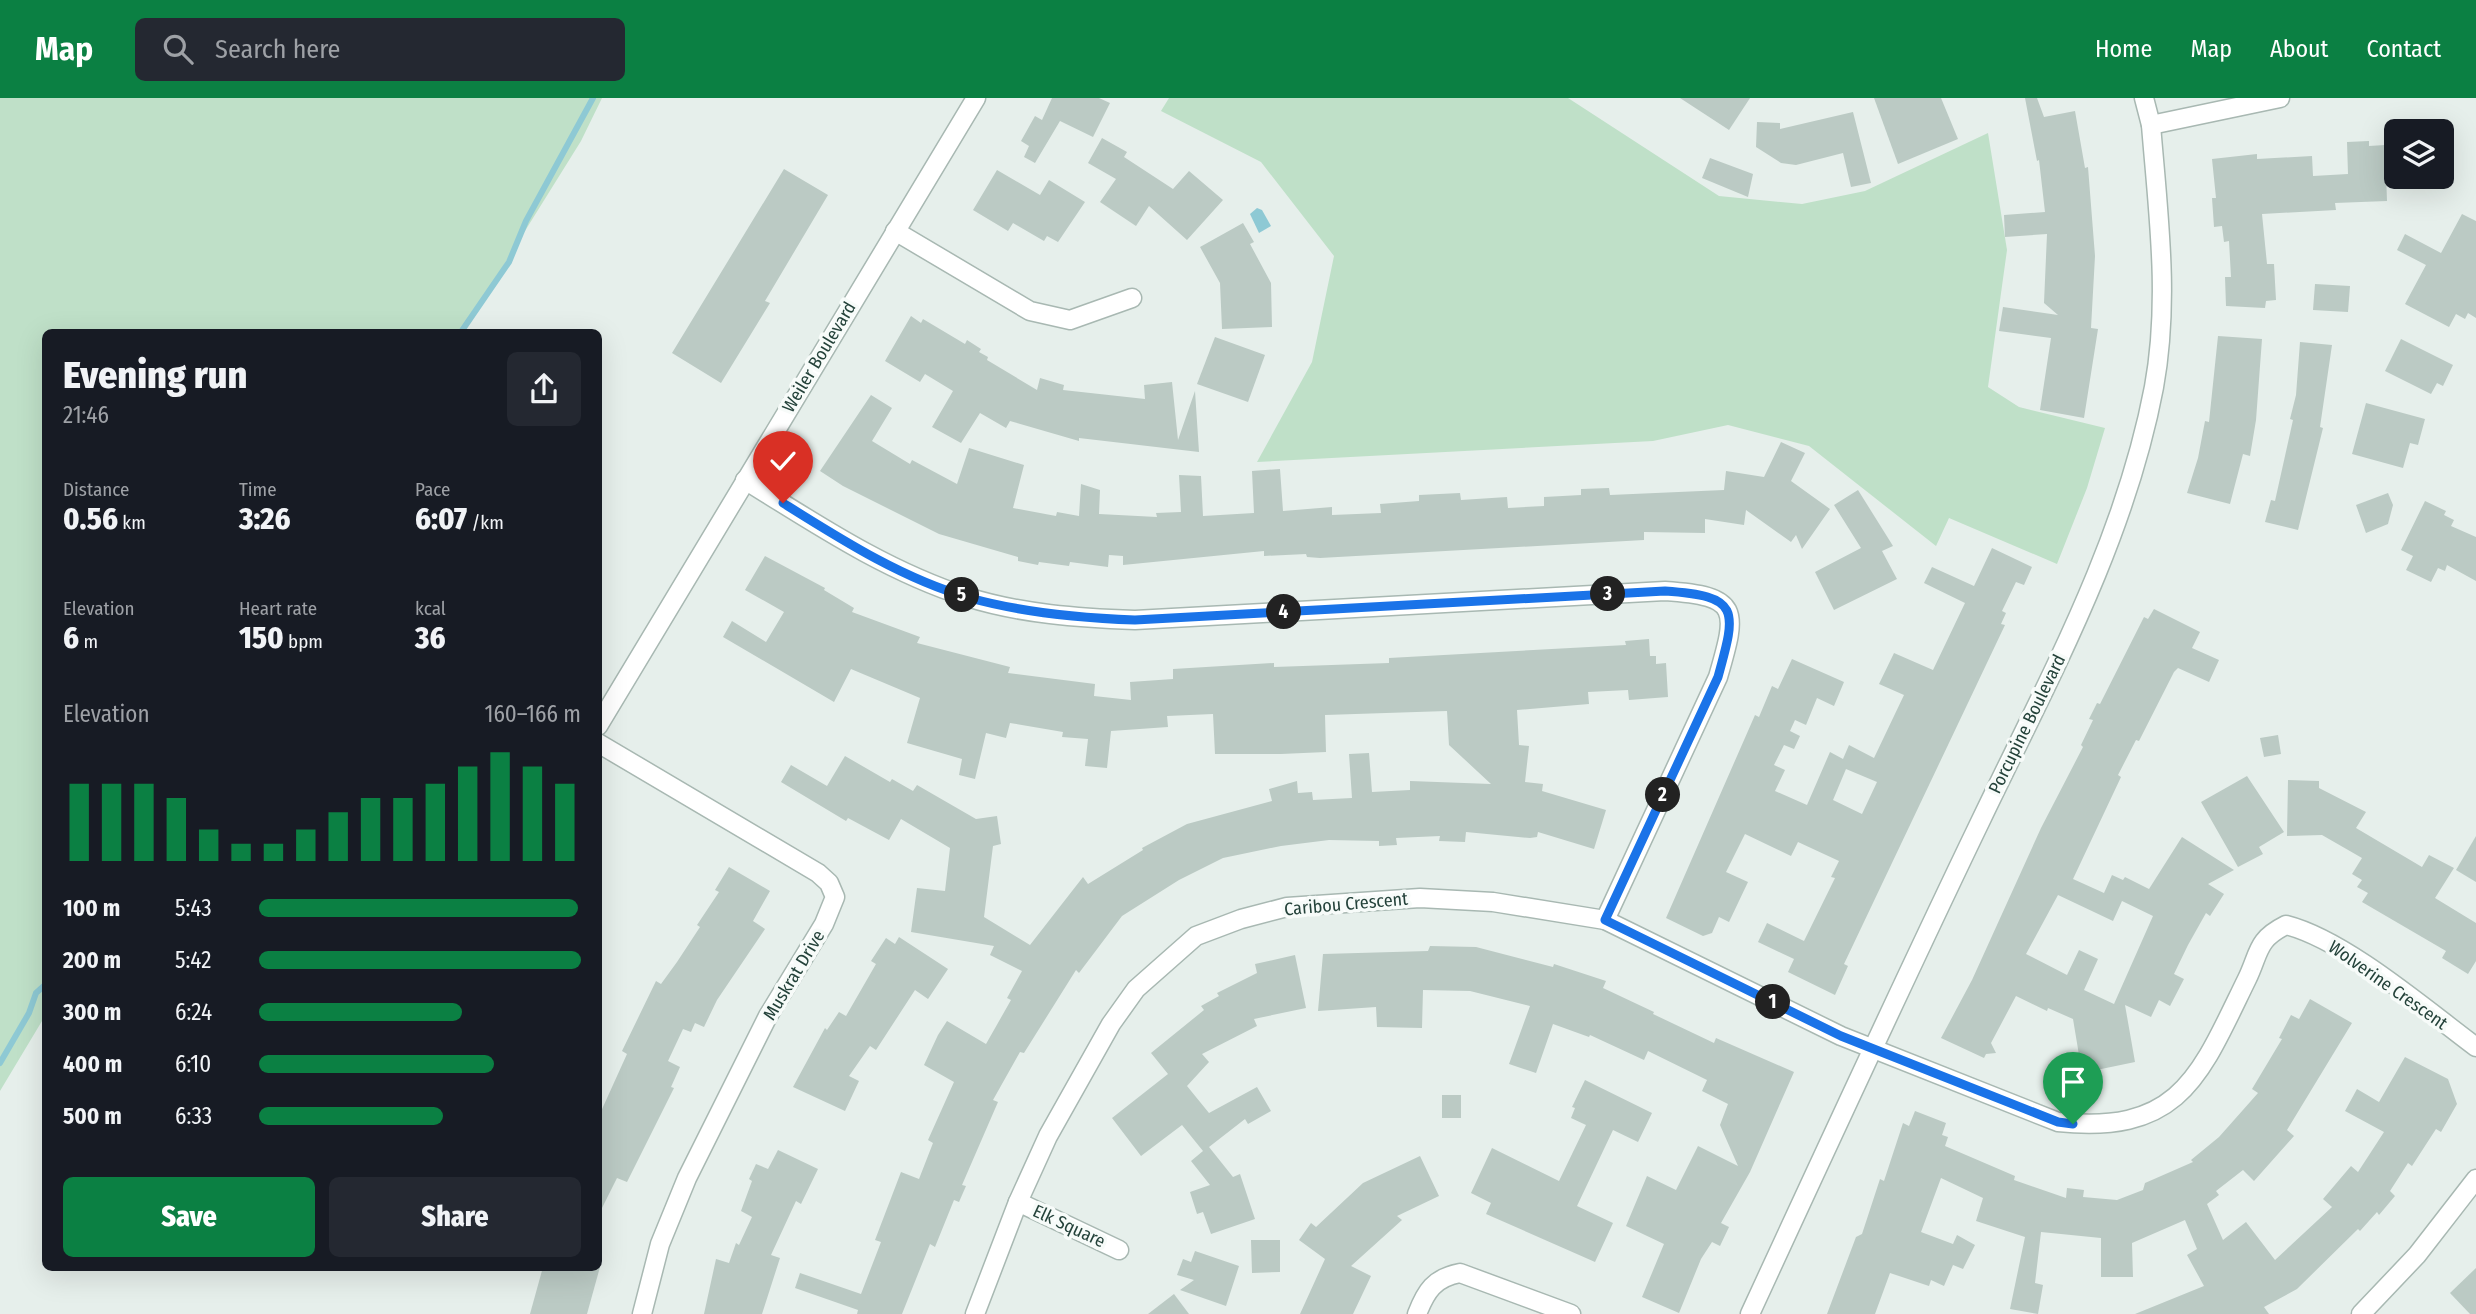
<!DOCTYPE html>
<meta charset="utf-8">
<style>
:root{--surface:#171b24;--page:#242831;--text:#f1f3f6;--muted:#9ea1a6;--accent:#0b8043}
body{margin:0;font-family:"Fira Sans Condensed",sans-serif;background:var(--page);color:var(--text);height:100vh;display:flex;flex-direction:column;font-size:26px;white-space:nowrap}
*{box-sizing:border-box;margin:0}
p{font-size:23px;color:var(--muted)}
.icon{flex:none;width:38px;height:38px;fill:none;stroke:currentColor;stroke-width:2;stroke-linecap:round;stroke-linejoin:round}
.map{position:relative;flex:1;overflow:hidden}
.panel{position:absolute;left:42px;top:231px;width:560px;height:942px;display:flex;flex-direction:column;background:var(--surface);border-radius:10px;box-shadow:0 7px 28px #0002}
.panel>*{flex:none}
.fabs{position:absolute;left:2384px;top:21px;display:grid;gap:14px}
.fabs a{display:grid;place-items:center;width:70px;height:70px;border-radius:10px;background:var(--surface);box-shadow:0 7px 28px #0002;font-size:35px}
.pin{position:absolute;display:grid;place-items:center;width:60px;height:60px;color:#fff;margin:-72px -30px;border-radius:50% 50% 50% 0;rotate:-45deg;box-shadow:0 0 7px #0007}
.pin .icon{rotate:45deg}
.km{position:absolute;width:35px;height:35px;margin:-18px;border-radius:50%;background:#222;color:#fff;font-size:19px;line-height:35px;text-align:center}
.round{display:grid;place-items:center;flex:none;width:74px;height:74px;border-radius:10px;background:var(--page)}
.summary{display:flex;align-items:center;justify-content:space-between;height:119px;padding:0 21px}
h1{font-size:38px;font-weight:800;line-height:52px}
.figures{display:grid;grid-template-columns:repeat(3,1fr);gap:10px;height:119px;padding:7px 21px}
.figures div{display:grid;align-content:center}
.figures b{font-size:30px;font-weight:800}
.figures small{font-size:19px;font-weight:400}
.figures p{font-size:19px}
.chart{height:196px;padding:14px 21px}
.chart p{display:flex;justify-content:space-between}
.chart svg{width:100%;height:126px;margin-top:7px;stroke:var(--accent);stroke-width:6}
.cta{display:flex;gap:14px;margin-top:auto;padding:14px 21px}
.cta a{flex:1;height:80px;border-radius:10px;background:var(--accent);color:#fff;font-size:28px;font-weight:800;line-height:80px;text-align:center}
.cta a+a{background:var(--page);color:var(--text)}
ul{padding:0 21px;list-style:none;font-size:23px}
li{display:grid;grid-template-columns:112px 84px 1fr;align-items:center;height:52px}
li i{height:18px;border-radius:9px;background:var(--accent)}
header{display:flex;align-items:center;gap:42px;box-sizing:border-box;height:98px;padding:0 35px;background:var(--accent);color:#fff}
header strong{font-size:33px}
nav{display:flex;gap:38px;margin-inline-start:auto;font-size:24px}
.search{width:490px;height:63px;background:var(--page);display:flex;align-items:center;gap:18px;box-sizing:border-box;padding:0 24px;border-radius:10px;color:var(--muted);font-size:26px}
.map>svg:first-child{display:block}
.green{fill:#bfe0c8}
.water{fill:#8ec9d4}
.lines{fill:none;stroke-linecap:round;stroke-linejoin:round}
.stream{stroke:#8ec9d4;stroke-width:6}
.building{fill:#bbcac4;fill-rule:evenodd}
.minor-casing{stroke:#a8b8b2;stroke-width:21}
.minor{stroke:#fff;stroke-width:18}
.route-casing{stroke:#fff;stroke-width:14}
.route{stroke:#1a73e8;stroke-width:9}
.labels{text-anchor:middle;stroke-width:7;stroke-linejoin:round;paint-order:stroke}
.street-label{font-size:18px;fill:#24423a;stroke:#f7fbf9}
</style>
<header>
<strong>Map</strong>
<div class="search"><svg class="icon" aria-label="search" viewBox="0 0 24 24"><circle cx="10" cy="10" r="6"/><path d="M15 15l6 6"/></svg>Search here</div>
<nav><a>Home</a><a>Map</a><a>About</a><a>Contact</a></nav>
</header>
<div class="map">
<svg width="2476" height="1216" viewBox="0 0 2476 1216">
<rect width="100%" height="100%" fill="#e6efeb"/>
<g class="green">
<polygon points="0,0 602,0 581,43 462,234 46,234 45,918 0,993"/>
<polygon points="1169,0 1568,0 1719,98 1802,106 1865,93 1988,35 2007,152 1988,289 2019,309 2105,330 2087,390 2057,466 1949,420 1936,448 1809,348 1728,327 1653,343 1257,364 1312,264 1334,158 1261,64 1161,13"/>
</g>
<polygon class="water" points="1257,110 1262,112 1271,128 1259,135 1250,116"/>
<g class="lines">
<g class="stream">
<polyline points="461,234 509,164 526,123 593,0"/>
<polyline points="0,965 29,915 36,895 46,886"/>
</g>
</g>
<g class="building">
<polygon points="1052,0 1099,0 1110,5 1093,39 1060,23 1035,65 1024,59 1029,48 1021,43 1035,18 1042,22"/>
<polygon points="1680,0 1750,0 1729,32"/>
<polygon points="1874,0 1941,0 1958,41 1898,66"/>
<polygon points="2025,0 2037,0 2044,19 2075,13 2085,70 2088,69 2095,158 2091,230 2098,231 2084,320 2040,312 2051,240 1999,233 2003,209 2058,217 2044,205 2047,136 2005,139 2004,117 2045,114 2039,62 2037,63"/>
<polygon points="1853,14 1871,85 1851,89 1843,55 1796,67 1781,65 1756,49 1757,24 1780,25 1780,31"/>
<polygon points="1102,40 1127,54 1124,59 1173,91 1189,73 1223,102 1187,142 1149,108 1136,128 1100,104 1116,81 1088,65"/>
<polygon points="2369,43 2369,48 2385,47 2387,103 2335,105 2336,112 2262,116 2267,166 2274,166 2276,202 2266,203 2265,210 2226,208 2225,179 2231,179 2229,143 2224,144 2222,128 2214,129 2212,100 2216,100 2212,61 2257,56 2257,61 2312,58 2313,78 2348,76 2347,44"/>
<polygon points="1710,60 1753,76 1748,99 1702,80"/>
<polygon points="784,71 828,97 765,203 770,205 721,285 672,255"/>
<polygon points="997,72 1040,97 1049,82 1085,104 1058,144 1047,138 1044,143 1013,125 1008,133 973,112"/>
<polygon points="2462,116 2476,123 2476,220 2468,215 2465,221 2456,216 2449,229 2405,206 2426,167 2397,152 2405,136 2441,155"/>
<polygon points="1243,125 1254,144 1250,146 1271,185 1272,229 1222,231 1220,185 1200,149"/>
<polygon points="2315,186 2350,188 2348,214 2313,212"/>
<polygon points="911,218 921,225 923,221 965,246 967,242 981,251 979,254 988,259 987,262 1037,292 1040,280 1064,287 1063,292 1145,301 1144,287 1172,284 1178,342 1195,293 1199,354 1079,340 1079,343 1010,323 1006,330 980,315 961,345 932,329 953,293 925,276 920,284 885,263"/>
<polygon points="2218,238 2262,241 2256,322 2250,358 2243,356 2230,406 2187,395 2198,360 2205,323 2209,324"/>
<polygon points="1215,239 1265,257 1248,304 1197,286"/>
<polygon points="2401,241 2453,267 2443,288 2437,285 2431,296 2385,273"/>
<polygon points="2300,244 2332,247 2320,329 2323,330 2298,432 2265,424 2271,402 2275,403 2293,322 2290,321 2296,297"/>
<polygon points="871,297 892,310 872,343 910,366 912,362 957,386 969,350 1024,367 1013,410 1056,418 1057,414 1079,418 1081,386 1100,392 1099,416 1157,419 1156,415 1181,414 1179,377 1201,378 1203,418 1254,415 1252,373 1280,371 1283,413 1332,409 1332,417 1381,415 1380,406 1419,403 1419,397 1460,395 1461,402 1507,399 1508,410 1544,408 1544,399 1581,397 1581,391 1609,390 1610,397 1724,392 1726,373 1764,379 1781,344 1805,355 1791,383 1830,411 1802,451 1796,437 1791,444 1746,412 1744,427 1705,421 1705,435 1644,434 1644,442 1320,460 1307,459 1306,456 1264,458 1264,453 1123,467 1123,458 1109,457 1108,469 1070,464 1069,468 1039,464 1038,467 1018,463 1018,459 939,436 843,388 820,373"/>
<polygon points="2366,305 2425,321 2418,347 2410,345 2403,370 2352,356"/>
<polygon points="1858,392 1893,448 1882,453 1897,481 1834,512 1815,474 1861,450 1834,407"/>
<polygon points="2388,395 2393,407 2388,426 2366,435 2356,407"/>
<polygon points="2425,403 2446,413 2444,417 2454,422 2451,428 2476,439 2476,483 2447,467 2445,473 2438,470 2431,484 2406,472 2413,458 2401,452"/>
<path d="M1992 450 2032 469 2024 487 2016 484 2002 513 2006 515 2001 526 2005 527 1844 866 1848 868 1835 897 1788 874 1794 861 1758 844 1767 825 1804 843 1835 780 1831 779 1839 763 1798 744 1791 758 1745 736 1726 774 1748 784 1729 824 1719 819 1712 835 1703 838 1666 820 1755 617 1759 619 1772 588 1778 591 1792 561 1844 584 1834 608 1817 600 1806 627 1795 622 1790 633 1800 638 1794 651 1784 647 1774 667 1785 672 1775 693 1807 707 1830 654 1843 661 1849 647 1874 660 1904 597 1879 586 1894 555 1933 572 1965 505 1924 485 1932 469 1974 488ZM1846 671 1877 684 1862 716 1833 702Z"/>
<polygon points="765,458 825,490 824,492 854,510 852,514 920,539 917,545 1010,569 1008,575 1095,586 1094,598 1131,602 1130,584 1173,581 1173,571 1274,565 1274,569 1389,565 1389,560 1626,547 1625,543 1649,541 1650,558 1656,558 1656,566 1666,565 1668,599 1629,602 1628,592 1588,594 1589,606 1517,612 1519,647 1529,648 1525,684 1543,686 1542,693 1606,712 1594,751 1538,734 1537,739 1530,740 1466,734 1465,744 1439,743 1440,738 1396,740 1397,747 1379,748 1379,743 1329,742 1281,748 1223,760 1179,782 1122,818 1079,875 1076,872 1024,955 1020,954 993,1002 998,1004 962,1087 966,1088 959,1104 954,1102 935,1149 930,1146 902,1216 857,1216 858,1212 795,1190 800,1175 861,1196 881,1144 875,1142 901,1074 919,1081 933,1045 928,1042 954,984 924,967 938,937 947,923 986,946 1011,902 1007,900 1022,873 990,857 994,848 911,834 917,790 945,793 950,750 901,721 889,742 848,720 846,723 781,684 791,667 827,688 845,658 890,684 892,681 913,693 917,687 976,721 997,718 1001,746 993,748 984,819 1030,847 1083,779 1088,786 1143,752 1142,750 1187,726 1272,703 1269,691 1297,683 1298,695 1312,694 1313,702 1352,700 1349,656 1369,655 1372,694 1410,692 1410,683 1491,686 1449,647 1447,613 1325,617 1326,654 1281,656 1215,656 1213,616 1167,618 1168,629 1111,633 1107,670 1085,668 1088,641 1062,639 1063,634 1010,625 1006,640 986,635 975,681 959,677 962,661 907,645 920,600 851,571 834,604 723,539 732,523 766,544 784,514 745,492"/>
<path d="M2154 511 2200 534 2192 550 2219 562 2209 584 2178 570 2174 574 2139 643 2136 642 2118 677 2121 679 2073 781 2104 795 2112 777 2123 782 2125 779 2149 791 2182 739 2234 772 2208 786 2224 796 2210 818 2206 815 2188 847 2174 876 2184 881 2170 908 2159 902 2151 919 2125 907 2135 964 2082 975 2073 921 2048 910 2047 913 2016 898 1991 945 1996 955 1986 956 1984 960 1941 940 1972 882 2041 730 2083 649 2081 647 2093 622 2089 621 2097 605 2100 606 2144 519 2148 521ZM2058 797 2113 823 2122 803 2153 818 2114 906 2084 892 2098 861 2079 852 2067 877 2026 856Z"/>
<polygon points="2278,637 2281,656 2264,659 2260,640"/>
<polygon points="2247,678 2284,734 2259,749 2263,756 2238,769 2201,704"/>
<polygon points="2288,682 2319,683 2319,690 2366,714 2356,730 2422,769 2429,757 2454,770 2435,800 2476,825 2476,863 2468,876 2442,860 2446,853 2362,804 2368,795 2357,789 2362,782 2352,776 2362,760 2322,737 2287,738"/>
<polygon points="2476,738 2476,784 2456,772"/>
<polygon points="729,769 770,793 753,823 765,831 717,902 704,929 695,925 691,934 683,931 668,963 680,969 671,989 674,990 627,1084 617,1080 598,1118 598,1020 627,956 622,953 656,883 661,886 677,864 700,829 697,827 719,794 715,792"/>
<polygon points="899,839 948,871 928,901 915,892 876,952 870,948 849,978 859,983 845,1013 793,989 825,930 827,932 839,914 846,918 876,866 871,863 886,840 895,846"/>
<polygon points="1430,848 1476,849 1553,869 1554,866 1606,883 1603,890 1654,914 1653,916 1714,945 1716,940 1794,974 1750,1074 1721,1125 1729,1129 1720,1148 1712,1144 1701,1161 1679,1215 1642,1199 1664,1146 1626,1128 1647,1078 1676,1092 1698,1048 1738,1068 1720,1027 1728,1006 1702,993 1707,982 1648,953 1644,962 1590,937 1589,939 1553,926 1536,975 1509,966 1530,908 1470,893 1423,892 1422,930 1377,929 1376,909 1318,913 1323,856 1428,853"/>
<polygon points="1295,857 1306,910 1254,921 1257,928 1202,956 1209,964 1187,988 1209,1015 1257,989 1271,1013 1248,1026 1245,1021 1209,1049 1233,1079 1240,1076 1255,1121 1211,1136 1203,1114 1197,1116 1190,1094 1210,1087 1191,1063 1203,1053 1182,1027 1141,1058 1112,1020 1168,976 1151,955 1204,912 1201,908 1219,898 1217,895 1257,875 1255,866"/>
<polygon points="2310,901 2352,925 2287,1032 2294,1038 2254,1083 2243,1072 2216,1093 2219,1097 2207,1106 2223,1142 2246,1124 2275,1162 2332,1109 2323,1101 2351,1068 2358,1074 2384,1034 2345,1013 2357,991 2379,1004 2405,959 2448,981 2457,1006 2441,1034 2436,1031 2412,1068 2408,1065 2390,1093 2395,1098 2379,1117 2377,1114 2360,1133 2358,1131 2297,1191 2264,1209 2269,1216 2135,1216 2204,1188 2187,1157 2197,1151 2185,1122 2132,1145 2133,1179 2101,1179 2101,1140 2041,1134 2035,1185 2043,1187 2038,1216 2010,1211 2025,1139 1976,1123 1983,1100 1941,1080 1921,1134 1953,1146 1957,1137 1975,1147 1963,1171 1953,1167 1944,1188 1931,1182 1929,1188 1890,1175 1875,1216 1827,1216 1856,1139 1862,1136 1880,1081 1884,1083 1903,1025 1909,1028 1915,1013 1946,1025 1942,1037 1948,1039 1945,1048 2015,1078 2014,1082 2066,1100 2067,1090 2084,1092 2083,1099 2117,1102 2143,1092 2145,1085 2193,1064 2191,1062 2219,1039 2258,995 2252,991 2282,941 2279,940 2291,917 2299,921"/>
<polygon points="1585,982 1652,1015 1638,1044 1613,1032 1577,1108 1613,1125 1595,1164 1486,1116 1491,1105 1471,1095 1492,1050 1559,1083 1586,1027 1571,1020 1575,1010 1572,1009"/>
<rect x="1442" y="997" width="19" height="23"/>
<polygon points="778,1052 818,1071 801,1106 796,1103 771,1157 780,1160 762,1216 704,1216 716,1161 729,1165 736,1145 739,1147 752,1119 741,1113 752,1083 749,1081 756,1066 768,1071"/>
<polygon points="1420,1058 1439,1098 1397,1118 1402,1122 1351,1168 1371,1178 1353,1216 1300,1216 1325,1161 1299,1142 1311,1125 1316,1129 1363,1085"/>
<polygon points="1251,1142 1280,1142 1280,1174 1252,1175"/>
<polygon points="1195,1153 1239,1168 1226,1208 1180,1192 1194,1182 1177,1177 1183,1161 1191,1164"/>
<polygon points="543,1169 600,1169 587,1216 530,1216"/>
<polygon points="2476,1170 2476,1216 2470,1216 2450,1195"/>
<polygon points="1174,1196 1189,1216 1148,1216"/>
</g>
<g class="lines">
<defs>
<g id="minor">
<polyline points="2151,27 2280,0"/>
<polyline points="895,133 1030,213 1070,222 1132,200"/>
<path d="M745 382C816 426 886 473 967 499 1021 516 1079 520 1135 522L1665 493C1740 498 1738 511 1718 579L1605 822"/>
<polyline points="598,628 976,0"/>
<polyline points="598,645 818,775 829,785 835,799 824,826 768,918 687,1080 660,1146 642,1216"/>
<polyline points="1018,1104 1119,1152"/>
<path d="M975 1216 1018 1104 1048 1038 1111 926 1136 891 1196 838 1241 821 1287 809 1420 800 1493 804 1605 822 1841 938 2058 1024C2181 1037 2200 977 2247 881 2260 854 2256 842 2286 827 2345 842 2425 911 2476 949"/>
<path d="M1417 1216C1426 1193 1434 1180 1460 1175L1571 1216"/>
<path d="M1750 1216C1826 1051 1902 886 1981 722 2048 582 2125 443 2154 289 2170 202 2158 114 2151 27L2144 0"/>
<polyline points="2361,1216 2417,1157 2476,1081"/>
</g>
</defs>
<use href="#minor" class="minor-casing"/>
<use href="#minor" class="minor"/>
</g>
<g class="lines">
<defs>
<path id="route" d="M783 405C842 442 903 481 970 500 1024 515 1079 520 1135 522L1665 493C1740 498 1737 511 1718 579L1605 822 1841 938 2058 1024 2073 1026"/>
</defs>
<use href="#route" class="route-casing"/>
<use href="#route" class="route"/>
</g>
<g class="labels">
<g class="street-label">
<text transform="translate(819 259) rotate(-59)" y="6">Weiler Boulevard</text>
<text transform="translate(2027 626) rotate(-64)" y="6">Porcupine Boulevard</text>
<text transform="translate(1346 806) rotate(-5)" y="6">Caribou Crescent</text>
<text transform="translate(794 877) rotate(-59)" y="6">Muskrat Drive</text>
<text transform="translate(2388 887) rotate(35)" y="6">Wolverine Crescent</text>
<text transform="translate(1069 1128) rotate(25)" y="6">Elk Square</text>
</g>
</g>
</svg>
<div class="fabs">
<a><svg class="icon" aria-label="layers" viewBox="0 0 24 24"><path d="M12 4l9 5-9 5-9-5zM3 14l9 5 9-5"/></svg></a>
</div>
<div class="pin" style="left:2073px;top:1026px;background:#1e9e55"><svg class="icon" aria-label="arrive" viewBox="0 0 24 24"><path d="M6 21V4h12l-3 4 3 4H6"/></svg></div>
<div class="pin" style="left:783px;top:405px;background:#d93025"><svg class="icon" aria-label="check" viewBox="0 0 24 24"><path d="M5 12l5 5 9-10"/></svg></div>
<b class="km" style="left:1773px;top:904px">1</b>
<b class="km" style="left:1663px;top:697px">2</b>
<b class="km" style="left:1608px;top:496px">3</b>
<b class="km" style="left:1284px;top:514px">4</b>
<b class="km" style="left:962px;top:497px">5</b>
<section class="panel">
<div class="summary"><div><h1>Evening run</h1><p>21:46</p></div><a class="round"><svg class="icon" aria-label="share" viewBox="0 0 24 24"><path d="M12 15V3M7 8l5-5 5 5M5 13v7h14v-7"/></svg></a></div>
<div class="figures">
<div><p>Distance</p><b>0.56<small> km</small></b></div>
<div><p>Time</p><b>3:26</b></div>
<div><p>Pace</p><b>6:07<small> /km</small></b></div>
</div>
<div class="figures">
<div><p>Elevation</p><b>6<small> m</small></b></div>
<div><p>Heart rate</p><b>150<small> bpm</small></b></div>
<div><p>kcal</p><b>36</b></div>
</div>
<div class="chart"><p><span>Elevation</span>160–166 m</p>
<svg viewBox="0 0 160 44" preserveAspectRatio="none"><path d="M5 44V17M15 44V17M25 44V17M35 44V22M45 44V33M55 44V38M65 44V38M75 44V33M85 44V27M95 44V22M105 44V22M115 44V17M125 44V11M135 44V6M145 44V11M155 44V17"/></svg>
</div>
<ul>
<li><b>100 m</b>5:43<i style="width:99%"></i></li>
<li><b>200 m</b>5:42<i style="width:100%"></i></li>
<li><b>300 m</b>6:24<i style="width:63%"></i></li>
<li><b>400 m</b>6:10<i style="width:73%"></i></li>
<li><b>500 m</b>6:33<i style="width:57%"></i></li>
</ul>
<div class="cta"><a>Save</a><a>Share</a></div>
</section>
</div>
